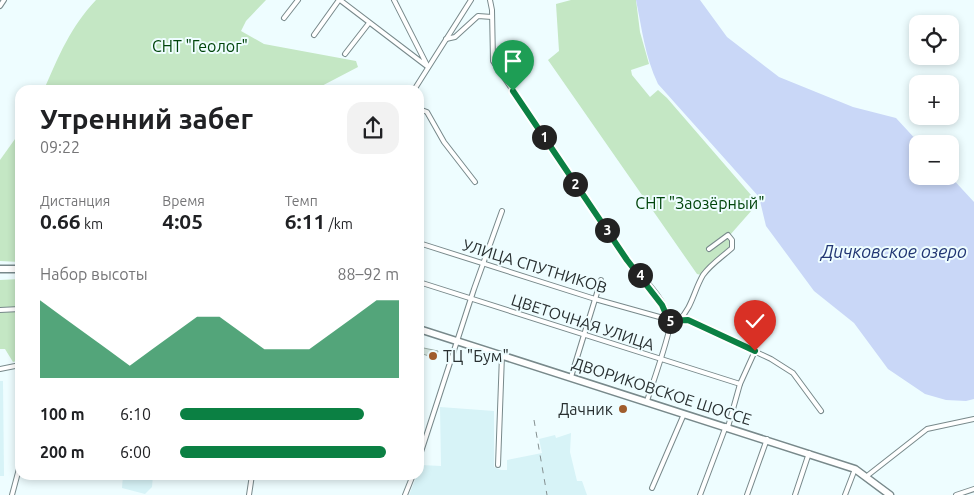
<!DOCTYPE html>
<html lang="ru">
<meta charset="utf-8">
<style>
:root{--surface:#fff;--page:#f2f2f2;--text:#202124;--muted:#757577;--accent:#0b8043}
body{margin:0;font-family:Ubuntu,sans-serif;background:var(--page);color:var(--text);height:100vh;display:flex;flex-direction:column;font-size:19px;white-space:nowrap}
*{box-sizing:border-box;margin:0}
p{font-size:16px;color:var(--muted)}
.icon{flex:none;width:28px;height:28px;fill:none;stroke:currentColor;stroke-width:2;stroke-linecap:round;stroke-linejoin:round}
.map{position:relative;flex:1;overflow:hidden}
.panel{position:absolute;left:15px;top:85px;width:409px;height:395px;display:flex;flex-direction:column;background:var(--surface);border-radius:15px;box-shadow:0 2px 8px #0003}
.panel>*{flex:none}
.controls{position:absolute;left:909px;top:15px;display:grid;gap:10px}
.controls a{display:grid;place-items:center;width:50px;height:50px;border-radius:10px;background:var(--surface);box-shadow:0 2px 8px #0003;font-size:25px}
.pin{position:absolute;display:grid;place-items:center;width:42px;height:42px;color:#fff;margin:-51px -21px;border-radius:50% 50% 50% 0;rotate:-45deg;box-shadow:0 0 5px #0007}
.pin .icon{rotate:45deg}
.km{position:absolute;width:25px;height:25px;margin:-12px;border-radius:50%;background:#222;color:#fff;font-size:14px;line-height:25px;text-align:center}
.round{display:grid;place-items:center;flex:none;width:52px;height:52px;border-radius:15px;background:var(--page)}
.summary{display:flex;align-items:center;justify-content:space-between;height:85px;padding:0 25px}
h1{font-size:28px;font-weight:600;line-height:38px}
.figures{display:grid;grid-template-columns:repeat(3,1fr);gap:8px;height:85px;padding:5px 25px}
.figures div{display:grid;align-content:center}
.figures b{font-size:21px;font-weight:600}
.figures small{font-size:14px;font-weight:400}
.figures p{font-size:14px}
.chart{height:140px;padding:10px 25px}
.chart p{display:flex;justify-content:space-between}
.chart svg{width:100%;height:90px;margin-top:5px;fill:var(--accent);opacity:.7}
ul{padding:0 25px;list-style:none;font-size:16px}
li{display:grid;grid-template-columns:80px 60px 1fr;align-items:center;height:38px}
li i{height:12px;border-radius:6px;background:var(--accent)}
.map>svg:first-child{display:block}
.built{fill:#d7f3f7}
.green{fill:#c4e7c4}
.water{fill:#c9d7f7}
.building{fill:#d3e5df;stroke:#9aaba5}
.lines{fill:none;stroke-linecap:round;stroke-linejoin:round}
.minor-casing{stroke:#78898b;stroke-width:6}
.primary-casing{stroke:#78898b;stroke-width:9}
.minor{stroke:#fff;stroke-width:4}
.primary{stroke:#fff;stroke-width:6}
.rail{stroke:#848f90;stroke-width:1;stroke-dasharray:6 6;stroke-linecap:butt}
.route-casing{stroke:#fff;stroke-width:10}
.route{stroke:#0b8043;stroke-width:6}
.poi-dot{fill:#a05d2d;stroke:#eefdff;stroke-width:2}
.labels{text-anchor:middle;stroke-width:4;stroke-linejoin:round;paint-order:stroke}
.park-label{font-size:16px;fill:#00450b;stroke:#eefdff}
.street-label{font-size:16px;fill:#293031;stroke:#eefdff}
.poi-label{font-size:16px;fill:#293031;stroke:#eefdff;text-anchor:start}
.water-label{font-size:18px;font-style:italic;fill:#223774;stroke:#eefdff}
</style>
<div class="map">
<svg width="974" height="495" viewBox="0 0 974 495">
<rect width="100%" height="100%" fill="#eefdff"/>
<g class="built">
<polygon points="0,381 3,381 4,476 0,476"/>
<polygon points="440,407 494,411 494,467 501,470 507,470 507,460 542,453 539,439 555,435 556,438 571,433 570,452 577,481 582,481 587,495 409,495 421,465 441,466"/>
<polygon points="123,475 153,475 152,487 145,494 122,488"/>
</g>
<g class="green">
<path d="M96 0H266L246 21 241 31 264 44 356 61 358 67 314 90H44C58 57 71 26 96 0Z"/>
<polygon points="571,0 636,0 640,32 649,64 631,70 632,75 650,97 658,90 667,98 751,195 752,210 730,235 729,247 701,275 697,274 548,60 559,51 556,4"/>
<polygon points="20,132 20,262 0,261 0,160"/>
<polygon points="20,279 20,360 13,362 5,349 0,349 0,280"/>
</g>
<path class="water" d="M636 0H700L727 37 779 77 853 107 896 118 920 144H918V176H950L974 202V399L966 401 946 400 925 394 888 369 854 323 814 291 766 226 759 197 658 84C645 57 642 29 636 0Z"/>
<polygon class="building" points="419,347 438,351 436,358 419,353"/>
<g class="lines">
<defs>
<g id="minor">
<polyline points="340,0 428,67 394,0"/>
<path d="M490 0 492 10 493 61 627 260C642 277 667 300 670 323 671 332 651 388 647 401"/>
<polyline points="0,6 4,0"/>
<polyline points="284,18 298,0"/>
<polyline points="314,35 339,0"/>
<polyline points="446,39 455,37 478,16 492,17"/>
<polyline points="345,54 369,23"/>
<polyline points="414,90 471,0"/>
<polyline points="419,109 427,112 444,142 475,182"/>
<polyline points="419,243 595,299 663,318 669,321 688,320 771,359 793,373 821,411"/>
<polyline points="419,282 740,384"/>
<polyline points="0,310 20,309"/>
<path d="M679 320C692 308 694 290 703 275 711 264 722 257 732 248V240L728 235 709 249"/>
<polyline points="0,369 20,365"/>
<polyline points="571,377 601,280"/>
<polyline points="728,427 740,384 755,351"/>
<polyline points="419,458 474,289 502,211"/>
<polyline points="498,465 502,355"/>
<polyline points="867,476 927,429 974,419"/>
<polyline points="652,488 684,414"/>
<polyline points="12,495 20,465"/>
<polyline points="249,495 252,475"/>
<polyline points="405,495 413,475"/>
<polyline points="700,495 726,426"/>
<polyline points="747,495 767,439"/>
<polyline points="795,495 809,453"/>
<polyline points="845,495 855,469"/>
<polyline points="956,495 974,489"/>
</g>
<g id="primary">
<polyline points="0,269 20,269"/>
<polyline points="419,329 855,469 890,495"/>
</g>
</defs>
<use href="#minor" class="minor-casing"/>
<use href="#primary" class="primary-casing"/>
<use href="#minor" class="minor"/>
<use href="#primary" class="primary"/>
<polyline class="rail" points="534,420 547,495"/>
</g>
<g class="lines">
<defs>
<polyline id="route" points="513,91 627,260 662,305 669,321 688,320 755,351"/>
</defs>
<use href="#route" class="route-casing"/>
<use href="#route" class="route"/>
</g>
<g class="poi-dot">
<circle cx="433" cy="356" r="5"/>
<circle cx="623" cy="409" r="5"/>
</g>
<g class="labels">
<g class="park-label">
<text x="200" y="52">СНТ "Геолог"</text>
<text x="700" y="209">СНТ "Заозёрный"</text>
</g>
<g class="street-label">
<text transform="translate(535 266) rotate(17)" y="6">УЛИЦА СПУТНИКОВ</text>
<text transform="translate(583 322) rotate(18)" y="6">ЦВЕТОЧНАЯ УЛИЦА</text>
<text transform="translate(662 391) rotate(18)" y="6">ДВОРИКОВСКОЕ ШОССЕ</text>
</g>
<g class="poi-label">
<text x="443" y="362">ТЦ "Бум"</text>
<text x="613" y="415" text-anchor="end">Дачник</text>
</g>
<g class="water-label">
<text x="894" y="258">Дичковское озеро</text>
</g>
</g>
</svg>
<div class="controls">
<a><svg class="icon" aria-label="locate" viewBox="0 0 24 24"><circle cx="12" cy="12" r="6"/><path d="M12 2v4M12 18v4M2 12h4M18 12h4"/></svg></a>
<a>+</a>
<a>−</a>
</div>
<div class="pin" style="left:513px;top:91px;background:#1e9e55"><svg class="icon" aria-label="arrive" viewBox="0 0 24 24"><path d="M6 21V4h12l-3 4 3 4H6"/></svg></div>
<div class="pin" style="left:755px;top:351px;background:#d93025"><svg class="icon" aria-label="check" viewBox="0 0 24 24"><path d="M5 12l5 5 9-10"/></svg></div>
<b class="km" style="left:544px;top:137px">1</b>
<b class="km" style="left:575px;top:184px">2</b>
<b class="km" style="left:607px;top:230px">3</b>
<b class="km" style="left:640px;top:275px">4</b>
<b class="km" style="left:670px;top:321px">5</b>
<section class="panel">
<div class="summary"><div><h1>Утренний забег</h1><p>09:22</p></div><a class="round"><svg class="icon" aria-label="share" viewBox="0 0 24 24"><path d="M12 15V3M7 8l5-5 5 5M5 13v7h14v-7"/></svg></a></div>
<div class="figures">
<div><p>Дистанция</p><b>0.66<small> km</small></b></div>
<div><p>Время</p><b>4:05</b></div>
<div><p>Темп</p><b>6:11<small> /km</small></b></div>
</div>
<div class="chart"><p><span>Набор высоты</span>88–92 m</p>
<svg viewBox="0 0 160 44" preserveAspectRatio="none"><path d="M0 44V6L10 14L20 22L30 30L40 38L50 30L60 22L70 14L80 14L90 22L100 30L110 30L120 30L130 22L140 14L150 6L160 6V44z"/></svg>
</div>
<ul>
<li><b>100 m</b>6:10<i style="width:84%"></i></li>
<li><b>200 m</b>6:00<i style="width:94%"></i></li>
</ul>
</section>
</div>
